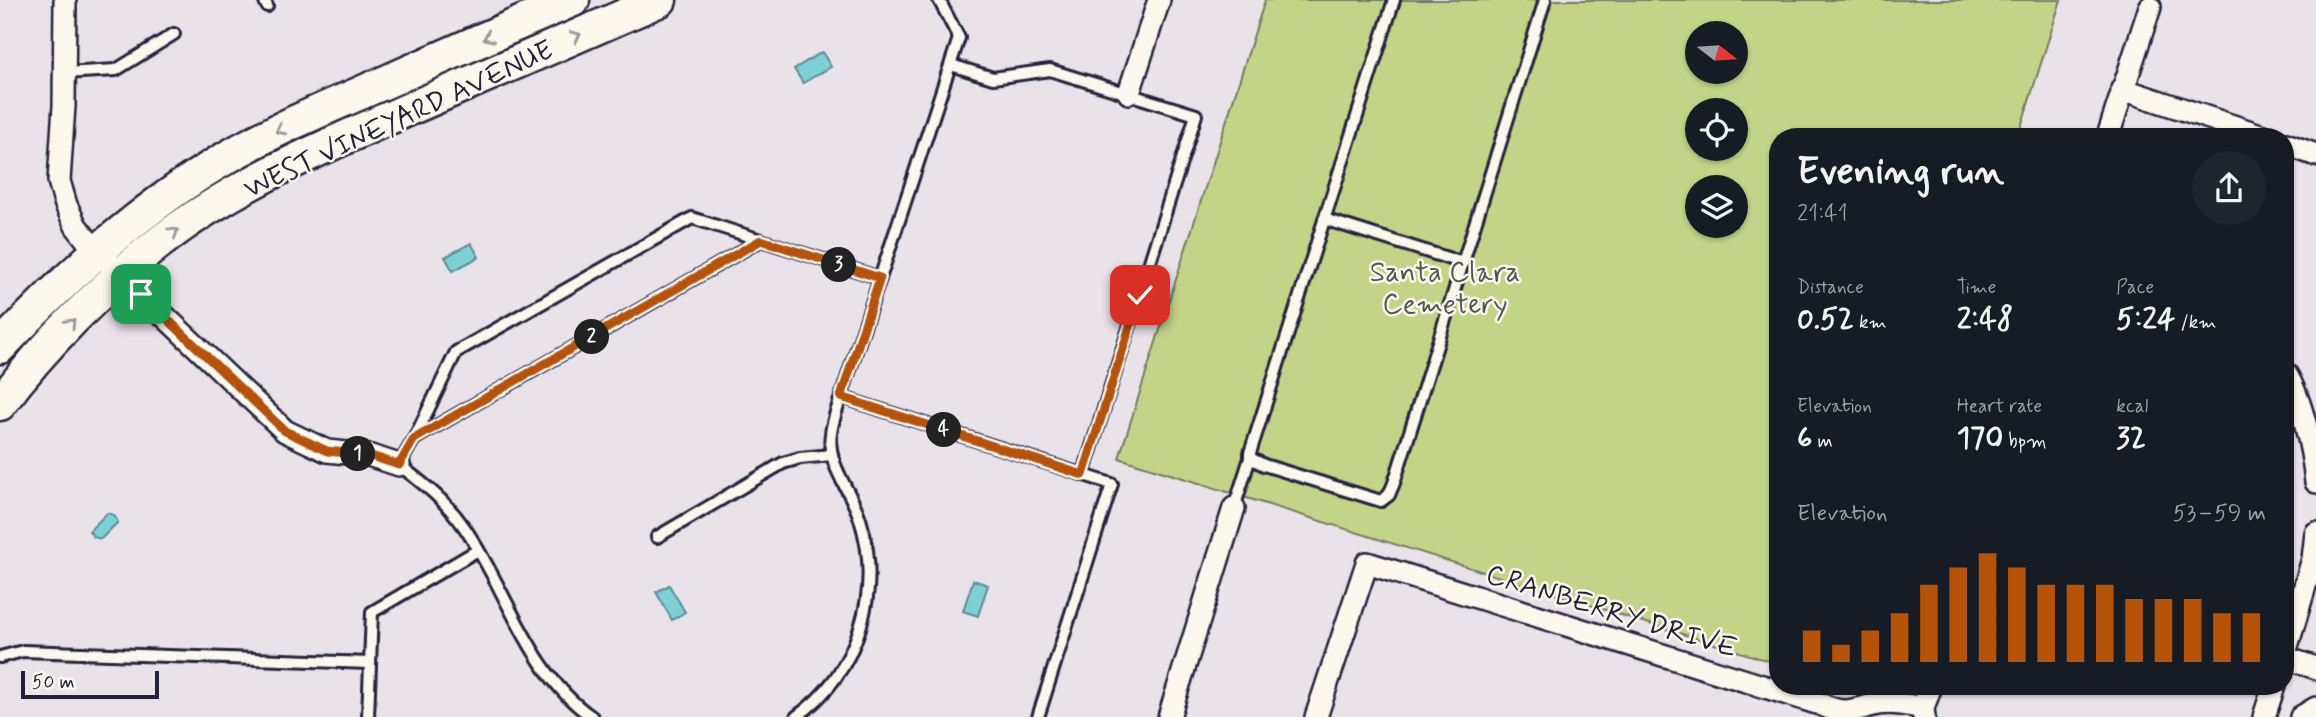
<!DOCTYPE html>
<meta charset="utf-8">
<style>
:root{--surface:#171b24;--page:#20242c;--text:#f1f3f6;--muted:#9ea1a6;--accent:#b45309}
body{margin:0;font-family:Mynerve,sans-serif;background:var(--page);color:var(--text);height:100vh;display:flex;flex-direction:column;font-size:26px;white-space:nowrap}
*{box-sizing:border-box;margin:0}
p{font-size:23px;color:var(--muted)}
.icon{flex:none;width:38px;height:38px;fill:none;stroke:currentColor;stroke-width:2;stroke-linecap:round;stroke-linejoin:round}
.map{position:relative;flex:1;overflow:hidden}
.panel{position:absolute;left:1769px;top:128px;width:525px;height:567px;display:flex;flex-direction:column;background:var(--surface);border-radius:28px;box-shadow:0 2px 5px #0004}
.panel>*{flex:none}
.needle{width:46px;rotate:107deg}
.fabs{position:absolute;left:1685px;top:21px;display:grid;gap:14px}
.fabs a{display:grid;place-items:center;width:63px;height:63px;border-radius:50%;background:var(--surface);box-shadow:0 2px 5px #0004;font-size:35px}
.scale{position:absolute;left:21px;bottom:18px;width:138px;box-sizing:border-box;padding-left:7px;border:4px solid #22223b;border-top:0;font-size:19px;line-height:24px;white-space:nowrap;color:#22223b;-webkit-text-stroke:5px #fbf7ec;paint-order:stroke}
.pin{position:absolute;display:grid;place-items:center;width:60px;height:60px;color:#fff;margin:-30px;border-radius:14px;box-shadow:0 4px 10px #0006}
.km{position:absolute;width:35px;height:35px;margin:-18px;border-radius:50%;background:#222;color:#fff;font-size:19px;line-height:35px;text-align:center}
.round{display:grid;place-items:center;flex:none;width:74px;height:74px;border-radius:37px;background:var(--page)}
.summary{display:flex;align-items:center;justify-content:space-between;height:119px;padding:0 28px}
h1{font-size:38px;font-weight:700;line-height:52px}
.metrics{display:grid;grid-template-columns:repeat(3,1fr);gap:10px;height:119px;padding:7px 28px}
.metrics div{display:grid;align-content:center}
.metrics b{font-size:30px;font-weight:700}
.metrics small{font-size:19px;font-weight:400}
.metrics p{font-size:19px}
.chart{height:196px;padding:14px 28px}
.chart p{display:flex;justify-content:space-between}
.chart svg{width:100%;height:126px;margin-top:7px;stroke:var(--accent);stroke-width:6}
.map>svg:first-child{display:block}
.green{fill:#c3d388;stroke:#727a62;stroke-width:2;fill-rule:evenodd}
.water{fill:#7fd0d5;stroke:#5a8a97;stroke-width:2}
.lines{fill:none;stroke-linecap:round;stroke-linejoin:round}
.lane-casing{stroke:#22223b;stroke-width:16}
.street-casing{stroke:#22223b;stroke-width:26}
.secondary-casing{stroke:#22223b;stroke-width:37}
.lane{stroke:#fbf7ec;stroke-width:10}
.street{stroke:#fbf7ec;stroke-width:21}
.secondary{stroke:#fbf7ec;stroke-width:32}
.oneway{stroke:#99979c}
.route-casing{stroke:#fff;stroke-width:14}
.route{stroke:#b45309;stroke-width:9}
.labels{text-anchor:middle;stroke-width:5;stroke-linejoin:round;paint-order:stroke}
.street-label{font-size:28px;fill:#22223b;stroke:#fbf7ec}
.park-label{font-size:28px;fill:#525752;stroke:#fbf7ec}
</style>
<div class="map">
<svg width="2316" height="717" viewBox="0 0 2316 717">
<rect width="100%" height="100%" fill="#eae2e9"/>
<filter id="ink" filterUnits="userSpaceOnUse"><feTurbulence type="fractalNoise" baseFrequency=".0143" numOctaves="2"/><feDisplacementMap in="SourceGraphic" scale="14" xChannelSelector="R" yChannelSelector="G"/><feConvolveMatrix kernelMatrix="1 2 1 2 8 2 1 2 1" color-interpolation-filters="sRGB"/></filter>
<g filter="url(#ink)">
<path class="green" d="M1265 0H2061L2018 136H1778V664L1119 458ZM1698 33H1736V72H1698ZM1698 110H1736V149H1698ZM1698 187H1736V226H1698Z"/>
<g class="water">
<polygon points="822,52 831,67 803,83 794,69"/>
<polygon points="471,243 479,257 453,271 445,257"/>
<polygon points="107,513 114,515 118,522 101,539 94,537 89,531"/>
<polygon points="973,580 988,585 978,616 963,611"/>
<polygon points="669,585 685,612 672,620 656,592"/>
</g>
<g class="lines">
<defs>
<g id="lane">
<polyline points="264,0 267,6"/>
<polyline points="1394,0 1250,453 1250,458 1264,465 1381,501 1389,495 1394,483 1545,0"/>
<polyline points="951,65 993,78 1050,70 1196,115 1083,475"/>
<polyline points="64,73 116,70 174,34"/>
<polyline points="1324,219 1463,263"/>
<polyline points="841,397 1112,484 1038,717"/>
<polyline points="414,439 456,352 692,218 761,240"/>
<polyline points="1234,508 1250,458"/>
<polyline points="657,537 783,463 800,458 832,455"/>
<polyline points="0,657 23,651 370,663"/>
<polyline points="368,717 372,612 478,550"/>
<path d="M592 717C529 674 506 587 464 527 447 502 423 483 399 465L414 439 761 240 880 278"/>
<path d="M796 717C858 673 883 591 860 519 852 492 826 464 831 434 832 422 837 409 841 397L959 38 939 0"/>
</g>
<g id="street">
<polyline points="65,0 64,106 59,181 66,205 76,226 93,248 285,431 327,451 368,455 399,465"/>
<polyline points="2122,89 2263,136"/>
<polyline points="1129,93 1159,0"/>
<polyline points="2108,136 2150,7"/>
<polyline points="2286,144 2316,155"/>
<path d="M2286 374C2302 401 2313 450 2316 482"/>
<polyline points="2286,650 2313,559 2316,533"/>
<polyline points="2286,658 2316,668"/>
<polyline points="1169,717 1234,508"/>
<path d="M1316 717 1367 563 1820 704C1843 715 1850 711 1873 705 1890 701 1907 705 1923 708"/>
<polyline points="1924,717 1923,708 1931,686"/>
<polyline points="2264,717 2274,686"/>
<polyline points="2301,717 2316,708"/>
</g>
<g id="secondary">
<path d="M0 347C68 275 140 208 226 158 275 129 328 107 379 85 444 56 508 28 573 0"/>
<path d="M0 404C44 345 102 287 160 242 234 184 322 148 407 110 491 74 575 37 660 0"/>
</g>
</defs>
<use href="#lane" class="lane-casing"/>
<use href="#street" class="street-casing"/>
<use href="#secondary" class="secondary-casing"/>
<use href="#lane" class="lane"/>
<use href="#street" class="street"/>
<use href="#secondary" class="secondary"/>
</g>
<defs><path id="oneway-chevron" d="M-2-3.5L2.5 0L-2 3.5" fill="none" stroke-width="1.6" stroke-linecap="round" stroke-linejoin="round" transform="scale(1.75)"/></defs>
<g class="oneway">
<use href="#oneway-chevron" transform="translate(576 36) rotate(-24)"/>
<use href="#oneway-chevron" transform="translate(488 37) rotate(156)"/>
<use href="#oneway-chevron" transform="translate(280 130) rotate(153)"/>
<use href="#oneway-chevron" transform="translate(174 232) rotate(-34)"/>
<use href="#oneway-chevron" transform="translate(71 323) rotate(-46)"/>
</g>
</g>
<g class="lines" filter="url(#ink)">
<defs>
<polyline id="route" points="141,294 285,431 327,451 368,455 399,465 414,439 761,240 880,278 841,397 1083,475 1140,295"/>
</defs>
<use href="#route" class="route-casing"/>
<use href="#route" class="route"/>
</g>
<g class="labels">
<g class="street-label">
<text transform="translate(398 118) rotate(-25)" y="10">WEST VINEYARD AVENUE</text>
<text transform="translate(1612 610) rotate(17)" y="10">CRANBERRY DRIVE</text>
</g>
<g class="park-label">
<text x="1445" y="281">Santa Clara<tspan x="1445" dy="32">Cemetery</tspan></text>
</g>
</g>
</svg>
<div class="fabs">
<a><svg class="needle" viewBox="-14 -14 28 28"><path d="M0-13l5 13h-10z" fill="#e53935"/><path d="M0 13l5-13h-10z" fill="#9ea1a6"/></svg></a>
<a><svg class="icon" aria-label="locate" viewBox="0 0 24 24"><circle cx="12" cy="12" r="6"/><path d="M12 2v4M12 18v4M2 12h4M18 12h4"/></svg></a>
<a><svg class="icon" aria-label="layers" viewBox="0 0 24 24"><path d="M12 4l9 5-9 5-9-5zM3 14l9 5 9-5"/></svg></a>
</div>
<div class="scale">50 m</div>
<div class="pin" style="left:141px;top:294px;background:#1e9e55"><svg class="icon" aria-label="arrive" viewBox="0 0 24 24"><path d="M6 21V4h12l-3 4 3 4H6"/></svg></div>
<div class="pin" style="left:1140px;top:295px;background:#d93025"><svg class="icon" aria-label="check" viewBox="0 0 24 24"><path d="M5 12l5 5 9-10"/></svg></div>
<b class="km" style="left:358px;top:454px">1</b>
<b class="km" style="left:592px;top:337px">2</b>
<b class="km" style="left:839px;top:265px">3</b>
<b class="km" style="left:944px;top:430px">4</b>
<section class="panel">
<div class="summary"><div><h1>Evening run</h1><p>21:41</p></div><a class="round"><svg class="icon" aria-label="share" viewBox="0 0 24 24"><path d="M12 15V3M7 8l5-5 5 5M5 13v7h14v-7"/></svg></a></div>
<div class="metrics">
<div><p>Distance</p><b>0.52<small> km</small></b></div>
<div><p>Time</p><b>2:48</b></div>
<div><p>Pace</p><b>5:24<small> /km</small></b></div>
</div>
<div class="metrics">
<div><p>Elevation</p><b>6<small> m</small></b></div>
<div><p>Heart rate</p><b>170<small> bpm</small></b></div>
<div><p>kcal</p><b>32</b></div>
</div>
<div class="chart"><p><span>Elevation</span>53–59 m</p>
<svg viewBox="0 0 160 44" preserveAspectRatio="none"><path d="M5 44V33M15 44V38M25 44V33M35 44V27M45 44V17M55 44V11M65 44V6M75 44V11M85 44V17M95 44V17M105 44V17M115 44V22M125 44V22M135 44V22M145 44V27M155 44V27"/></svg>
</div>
</section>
</div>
